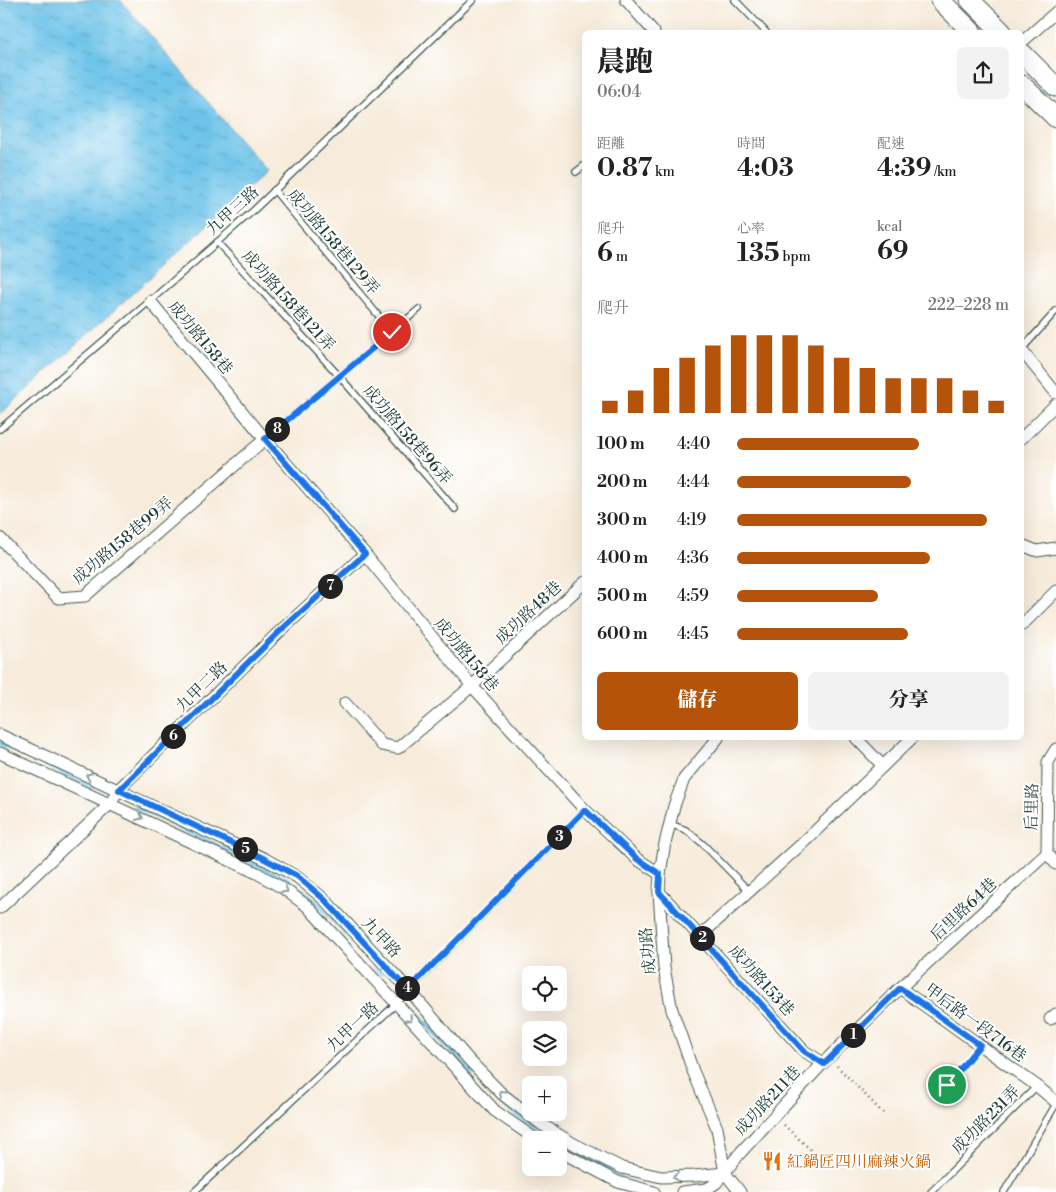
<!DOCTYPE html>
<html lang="zh-TW">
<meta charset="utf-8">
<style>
:root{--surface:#fff;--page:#f2f2f2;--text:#222;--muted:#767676;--accent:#b45309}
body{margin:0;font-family:"Libre Bodoni","Noto Serif TC",serif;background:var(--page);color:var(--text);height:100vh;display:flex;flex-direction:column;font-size:19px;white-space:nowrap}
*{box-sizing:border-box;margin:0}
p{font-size:16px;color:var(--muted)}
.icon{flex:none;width:28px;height:28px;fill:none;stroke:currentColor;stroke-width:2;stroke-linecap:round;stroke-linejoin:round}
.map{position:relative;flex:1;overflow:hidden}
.details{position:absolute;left:582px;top:30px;width:442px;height:710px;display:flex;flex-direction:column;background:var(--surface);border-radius:8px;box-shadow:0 5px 20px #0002}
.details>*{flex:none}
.fabs{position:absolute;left:522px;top:966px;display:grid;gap:10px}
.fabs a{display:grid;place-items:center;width:45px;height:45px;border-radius:8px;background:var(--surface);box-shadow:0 5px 20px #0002;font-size:25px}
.pin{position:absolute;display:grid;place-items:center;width:42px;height:42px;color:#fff;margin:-21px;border:2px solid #fff;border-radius:50%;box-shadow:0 1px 5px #0007}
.km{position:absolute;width:25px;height:25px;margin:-12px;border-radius:50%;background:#222;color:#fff;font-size:14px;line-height:25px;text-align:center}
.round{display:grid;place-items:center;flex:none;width:52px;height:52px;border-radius:8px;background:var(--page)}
.summary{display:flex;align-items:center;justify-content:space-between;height:85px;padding:0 15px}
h1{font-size:28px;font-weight:800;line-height:38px}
.metrics{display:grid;grid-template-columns:repeat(3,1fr);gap:8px;height:85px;padding:5px 15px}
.metrics div{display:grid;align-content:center}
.metrics b{font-size:25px;font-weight:800}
.metrics small{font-size:14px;font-weight:400}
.metrics p{font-size:14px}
.chart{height:140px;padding:10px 15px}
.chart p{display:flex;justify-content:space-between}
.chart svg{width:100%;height:90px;margin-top:5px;stroke:var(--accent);stroke-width:6}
.button{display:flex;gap:10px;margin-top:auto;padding:10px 15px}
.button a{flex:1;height:58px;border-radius:8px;background:var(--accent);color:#fff;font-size:20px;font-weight:800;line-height:58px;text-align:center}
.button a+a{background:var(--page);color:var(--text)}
ul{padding:0 15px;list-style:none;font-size:16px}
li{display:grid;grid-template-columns:80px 60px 1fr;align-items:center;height:38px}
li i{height:12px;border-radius:6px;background:var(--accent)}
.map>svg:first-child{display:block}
.water{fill:url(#water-ripples);stroke:#46808e}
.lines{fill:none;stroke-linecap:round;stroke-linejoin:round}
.stream{stroke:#6dc3e9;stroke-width:4.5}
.service-casing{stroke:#3f574d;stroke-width:8}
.minor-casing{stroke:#3f574d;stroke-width:13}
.primary-casing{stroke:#3f574d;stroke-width:21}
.path{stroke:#3f574d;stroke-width:2.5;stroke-dasharray:1 4;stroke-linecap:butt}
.service{stroke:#fff;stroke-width:5.5}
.minor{stroke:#fff;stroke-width:11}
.primary{stroke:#fff;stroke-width:19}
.oneway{stroke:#8f9e9a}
.route-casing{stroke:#fff;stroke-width:10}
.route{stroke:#1a73e8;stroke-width:6}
.labels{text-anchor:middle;stroke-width:4;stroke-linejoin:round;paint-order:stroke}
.street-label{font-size:16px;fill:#1f3d34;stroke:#fff}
.food-label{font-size:16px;fill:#c56008;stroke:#fff;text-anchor:start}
</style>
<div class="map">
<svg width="1056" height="1192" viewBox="0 0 1056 1192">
<defs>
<pattern id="water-ripples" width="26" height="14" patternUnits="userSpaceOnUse" patternTransform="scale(1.25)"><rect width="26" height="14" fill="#6dc3e9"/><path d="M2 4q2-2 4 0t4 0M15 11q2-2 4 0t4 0" fill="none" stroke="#59a0be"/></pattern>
</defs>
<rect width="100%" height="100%" fill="#fff"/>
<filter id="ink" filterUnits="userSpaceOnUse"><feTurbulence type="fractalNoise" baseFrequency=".02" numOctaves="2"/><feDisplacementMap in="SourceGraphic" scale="10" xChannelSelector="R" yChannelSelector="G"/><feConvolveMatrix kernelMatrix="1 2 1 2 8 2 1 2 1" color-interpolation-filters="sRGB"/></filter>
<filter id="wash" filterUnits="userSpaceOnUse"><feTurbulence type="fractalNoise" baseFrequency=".0096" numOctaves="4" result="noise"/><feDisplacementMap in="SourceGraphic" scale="20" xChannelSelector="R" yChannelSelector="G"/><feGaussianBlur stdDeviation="1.12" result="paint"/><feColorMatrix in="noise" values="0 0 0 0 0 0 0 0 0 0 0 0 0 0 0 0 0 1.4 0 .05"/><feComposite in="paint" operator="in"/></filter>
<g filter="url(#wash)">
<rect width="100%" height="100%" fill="#f7ecdb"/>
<polygon class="water" points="0,0 120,0 267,171 0,414"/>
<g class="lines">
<g class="stream">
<polyline points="0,743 93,787"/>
<polyline points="135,806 288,880 316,901 381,973"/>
<polyline points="416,1012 472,1074"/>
<path d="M481 1083C505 1108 526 1122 555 1139"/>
<polyline points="582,1154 621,1175"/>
</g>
</g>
</g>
<g filter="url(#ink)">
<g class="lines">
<defs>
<g id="service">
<polyline points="735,0 766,32"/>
<polyline points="576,172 585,165"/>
<polyline points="274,190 392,332"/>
<polyline points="217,242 340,377 455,509"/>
<polyline points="1022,349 1056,311"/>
<polyline points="0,429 150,301 254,210 473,0"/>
<polyline points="265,439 419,309"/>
<polyline points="670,824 686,830 703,844 749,891"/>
<polyline points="194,1192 396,1004 409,990 585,810"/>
<polyline points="931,1192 1037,1086"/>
<polyline points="1004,1192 1056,1104"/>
</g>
<g id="minor">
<polyline points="626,0 654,32"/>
<polyline points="1022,42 1056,12"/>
<polyline points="150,301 265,439 365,554 472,686 585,810 637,859 660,874"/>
<polyline points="1022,351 1056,393"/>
<polyline points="1022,438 1056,404"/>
<polyline points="0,538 58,598 85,596 265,439"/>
<polyline points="1022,545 1037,551 1056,548"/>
<polyline points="1022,625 1056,591"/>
<polyline points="345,703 382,745 398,748 472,686 585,582"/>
<polyline points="0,735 263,858 297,877 324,899 409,990 468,1059 502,1094 541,1124 574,1144 622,1168 661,1177 694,1176 725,1173"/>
<polyline points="718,738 684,779 674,806 664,848 660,874 659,892 664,968 672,1010 693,1071 717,1128 725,1173 740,1192"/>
<polyline points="856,738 883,766"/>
<polyline points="1056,749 1048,762 1047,853 1056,864"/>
<polyline points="0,753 257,873 284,889 307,906 495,1111 537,1140"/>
<polyline points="659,892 804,1051 823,1063"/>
<polyline points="0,908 110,804 119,789 278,633 365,554"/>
<polyline points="700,936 805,841 912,738"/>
<polyline points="900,988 1037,1086 1056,1102"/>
<polyline points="1050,1019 1056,1014"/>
<polyline points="559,1151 618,1182 654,1192"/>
<polyline points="682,1192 707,1189 716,1183 741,1152 823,1063 900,988 1047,853"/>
</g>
<g id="primary">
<polyline points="940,0 972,32"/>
<polyline points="970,0 1002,32"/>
<polyline points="1022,53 1056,87"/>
<polyline points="1022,85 1056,118"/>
</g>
</defs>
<use href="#service" class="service-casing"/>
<use href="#minor" class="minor-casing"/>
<use href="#primary" class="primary-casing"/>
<g class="path">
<polyline points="837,1066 883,1113"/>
<polyline points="947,1085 972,1054"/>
<polyline points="784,1125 827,1165"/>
</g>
<use href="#service" class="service"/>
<use href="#minor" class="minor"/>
<use href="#primary" class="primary"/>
</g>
<defs><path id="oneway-chevron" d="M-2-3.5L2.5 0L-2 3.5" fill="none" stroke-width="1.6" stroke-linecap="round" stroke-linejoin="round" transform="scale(1.25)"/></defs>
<g class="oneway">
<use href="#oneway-chevron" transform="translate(89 776) rotate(-155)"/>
<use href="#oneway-chevron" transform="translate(140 817) rotate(25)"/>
<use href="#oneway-chevron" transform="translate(285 890) rotate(34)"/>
<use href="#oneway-chevron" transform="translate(409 1019) rotate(47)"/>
<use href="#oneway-chevron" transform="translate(502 1093) rotate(-138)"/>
<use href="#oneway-chevron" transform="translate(676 1177) rotate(179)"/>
</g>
</g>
<g class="lines" filter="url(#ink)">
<defs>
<polyline id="route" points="392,332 265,439 365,554 278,633 119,790 263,858 297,876 324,899 408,990 585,810 637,859 660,874 659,892 804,1051 824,1064 900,988 980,1045 947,1085"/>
</defs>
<use href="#route" class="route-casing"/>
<use href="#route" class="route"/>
</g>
<defs>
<symbol id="restaurant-bare" viewBox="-9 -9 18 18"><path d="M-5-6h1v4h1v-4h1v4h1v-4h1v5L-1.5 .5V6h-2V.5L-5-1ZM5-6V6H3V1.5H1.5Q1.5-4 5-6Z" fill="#e8710a" stroke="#fff" stroke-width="2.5" paint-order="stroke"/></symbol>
</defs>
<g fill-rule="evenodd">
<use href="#restaurant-bare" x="758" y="1147" width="28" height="28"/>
</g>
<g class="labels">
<g class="street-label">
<text transform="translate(232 210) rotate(-42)" y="6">九甲三路</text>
<text transform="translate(334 241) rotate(50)" y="6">成功路158巷129弄</text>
<text transform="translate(289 300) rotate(48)" y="6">成功路158巷121弄</text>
<text transform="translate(201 337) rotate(50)" y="6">成功路158巷</text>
<text transform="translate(408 434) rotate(49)" y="6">成功路158巷96弄</text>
<text transform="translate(122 540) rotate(-40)" y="6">成功路158巷99弄</text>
<text transform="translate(528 612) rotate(-43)" y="6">成功路48巷</text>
<text transform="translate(467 654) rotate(50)" y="6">成功路158巷</text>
<text transform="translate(201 686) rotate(-44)" y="6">九甲二路</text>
<text transform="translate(1031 807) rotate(-89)" y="6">后里路</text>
<text transform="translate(963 909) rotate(-43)" y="6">后里路64巷</text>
<text transform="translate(382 937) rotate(47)" y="6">九甲路</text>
<text transform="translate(647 951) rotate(-96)" y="6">成功路</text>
<text transform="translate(762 980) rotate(48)" y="6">成功路153巷</text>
<text transform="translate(976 1022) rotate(36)" y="6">甲后路一段716巷</text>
<text transform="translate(352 1026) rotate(-43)" y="6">九甲一路</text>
<text transform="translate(767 1100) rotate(-47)" y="6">成功路211巷</text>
<text transform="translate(985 1119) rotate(-45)" y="6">成功路231弄</text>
</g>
<g class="food-label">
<text x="787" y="1167">紅鍋匠四川麻辣火鍋</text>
</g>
</g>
</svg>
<div class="fabs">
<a><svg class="icon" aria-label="locate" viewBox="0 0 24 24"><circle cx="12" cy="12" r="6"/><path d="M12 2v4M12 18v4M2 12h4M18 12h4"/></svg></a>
<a><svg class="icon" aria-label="layers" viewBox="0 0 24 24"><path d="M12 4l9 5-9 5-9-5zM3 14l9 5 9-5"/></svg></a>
<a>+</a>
<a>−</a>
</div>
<div class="pin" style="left:947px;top:1085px;background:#1e9e55"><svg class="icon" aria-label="arrive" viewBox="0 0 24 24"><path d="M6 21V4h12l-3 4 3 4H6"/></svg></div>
<div class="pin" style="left:392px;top:332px;background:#d93025"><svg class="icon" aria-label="check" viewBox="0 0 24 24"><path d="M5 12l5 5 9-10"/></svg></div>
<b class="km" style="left:853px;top:1035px">1</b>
<b class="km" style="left:702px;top:938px">2</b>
<b class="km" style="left:559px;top:837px">3</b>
<b class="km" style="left:407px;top:988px">4</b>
<b class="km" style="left:245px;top:849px">5</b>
<b class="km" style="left:173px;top:736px">6</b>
<b class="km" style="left:330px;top:586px">7</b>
<b class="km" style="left:277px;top:429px">8</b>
<section class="details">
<div class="summary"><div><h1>晨跑</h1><p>06:04</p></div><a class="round"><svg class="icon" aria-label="share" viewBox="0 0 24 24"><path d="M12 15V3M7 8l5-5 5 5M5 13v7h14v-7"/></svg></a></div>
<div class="metrics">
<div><p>距離</p><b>0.87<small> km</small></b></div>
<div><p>時間</p><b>4:03</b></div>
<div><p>配速</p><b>4:39<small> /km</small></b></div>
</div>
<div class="metrics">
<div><p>爬升</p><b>6<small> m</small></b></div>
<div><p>心率</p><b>135<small> bpm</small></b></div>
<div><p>kcal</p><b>69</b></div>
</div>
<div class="chart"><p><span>爬升</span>222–228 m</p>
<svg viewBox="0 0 160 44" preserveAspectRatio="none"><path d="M5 44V38M15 44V33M25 44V22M35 44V17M45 44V11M55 44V6M65 44V6M75 44V6M85 44V11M95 44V17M105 44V22M115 44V27M125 44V27M135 44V27M145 44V33M155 44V38"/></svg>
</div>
<ul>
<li><b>100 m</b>4:40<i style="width:67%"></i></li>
<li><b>200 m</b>4:44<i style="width:64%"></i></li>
<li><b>300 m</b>4:19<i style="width:92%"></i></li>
<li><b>400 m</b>4:36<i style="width:71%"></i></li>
<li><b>500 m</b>4:59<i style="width:52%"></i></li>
<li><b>600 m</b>4:45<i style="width:63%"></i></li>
</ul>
<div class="button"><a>儲存</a><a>分享</a></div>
</section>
</div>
